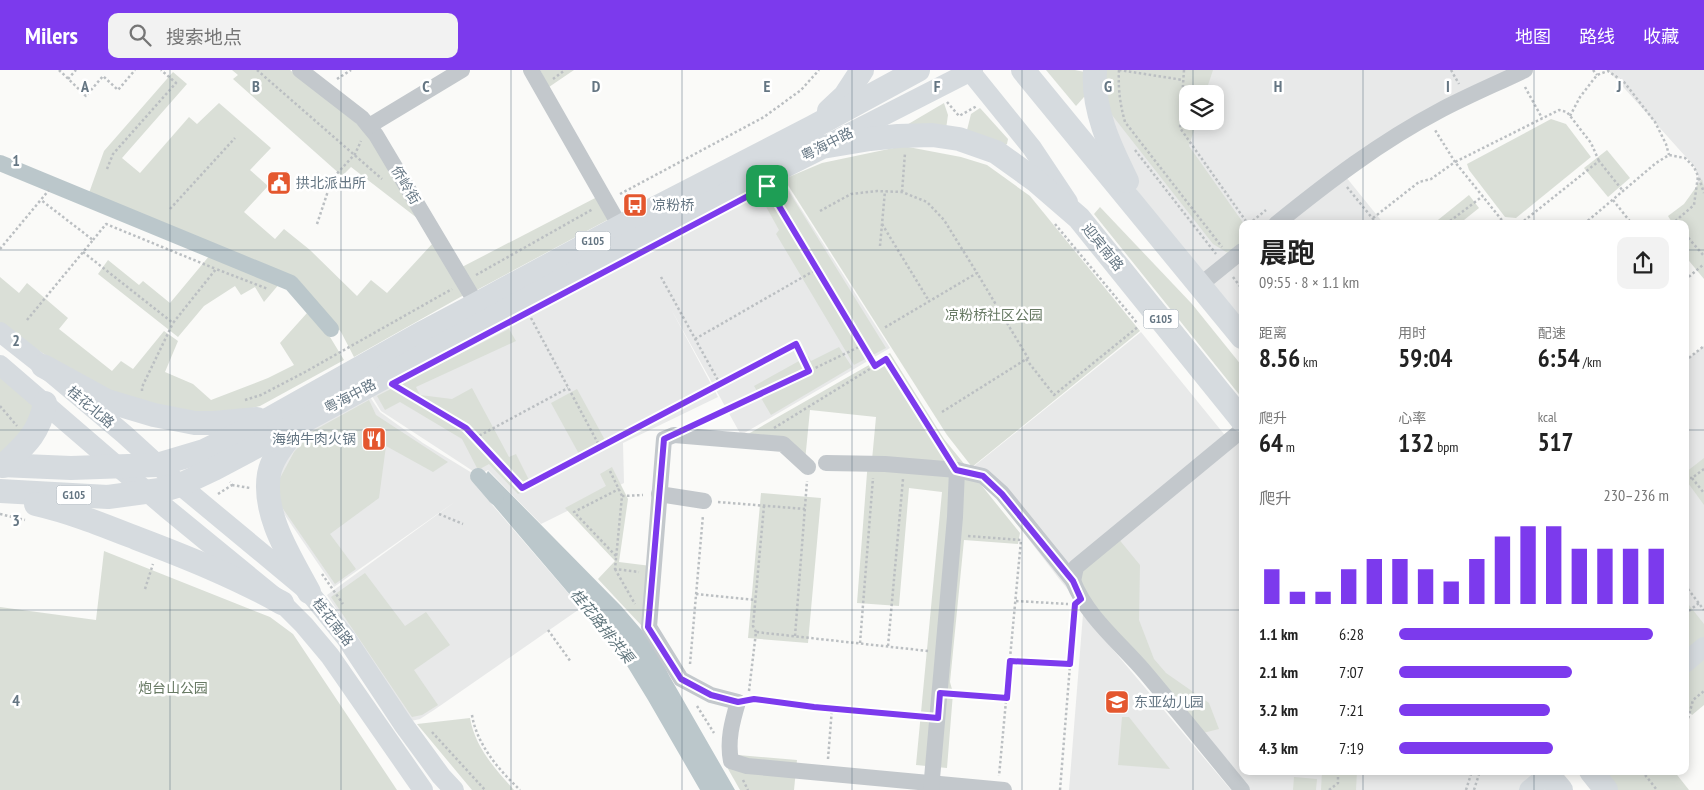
<!DOCTYPE html>
<html lang="zh">
<meta charset="utf-8">
<style>
:root{--surface:#fff;--page:#f2f2f2;--text:#222;--muted:#767676;--accent:#7c3aed}
body{margin:0;font-family:"PT Sans Narrow","Noto Sans SC",sans-serif;background:var(--page);color:var(--text);height:100vh;display:flex;flex-direction:column;font-size:19px;white-space:nowrap}
*{box-sizing:border-box;margin:0}
p{font-size:16px;color:var(--muted)}
.icon{flex:none;width:28px;height:28px;fill:none;stroke:currentColor;stroke-width:2;stroke-linecap:round;stroke-linejoin:round}
.map{position:relative;flex:1;overflow:hidden}
.panel{position:absolute;left:1239px;top:150px;width:450px;height:555px;display:flex;flex-direction:column;background:var(--surface);border-radius:10px;box-shadow:0 2px 12px #0003}
.panel>*{flex:none}
.fabs{position:absolute;left:1179px;top:15px;display:grid;gap:10px}
.fabs a{display:grid;place-items:center;width:45px;height:45px;border-radius:10px;background:var(--surface);box-shadow:0 2px 12px #0003;font-size:25px}
.pin{position:absolute;display:grid;place-items:center;width:42px;height:42px;color:#fff;margin:-21px;border-radius:10px;box-shadow:0 2px 8px #0006}
.round{display:grid;place-items:center;flex:none;width:52px;height:52px;border-radius:10px;background:var(--page)}
.overview{display:flex;align-items:center;justify-content:space-between;height:85px;padding:0 20px}
h1{font-size:28px;font-weight:700;line-height:38px}
.figures{display:grid;grid-template-columns:repeat(3,1fr);gap:8px;height:85px;padding:5px 20px}
.figures div{display:grid;align-content:center}
.figures b{font-size:25px;font-weight:700}
.figures small{font-size:14px;font-weight:400}
.figures p{font-size:14px}
.chart{height:140px;padding:10px 20px}
.chart p{display:flex;justify-content:space-between}
.chart svg{width:100%;height:90px;margin-top:5px;stroke:var(--accent);stroke-width:6}
ul{padding:0 20px;list-style:none;font-size:16px}
li{display:grid;grid-template-columns:80px 60px 1fr;align-items:center;height:38px}
li i{height:12px;border-radius:6px;background:var(--accent)}
header{display:flex;align-items:center;gap:30px;box-sizing:border-box;height:70px;padding:0 25px;background:var(--accent);color:#fff}
header strong{font-size:24px}
nav{display:flex;gap:28px;margin-inline-start:auto;font-size:18px}
.search{width:350px;height:45px;background:var(--page);display:flex;align-items:center;gap:12px;box-sizing:border-box;padding:0 18px;border-radius:10px;color:var(--muted);font-size:19px}
.map>svg:first-child{display:block}
.built{fill:#e8e9e9;fill-rule:evenodd}
.green{fill:#dadfd7}
.water{fill:#bbc7cb}
.lines{fill:none;stroke-linecap:round;stroke-linejoin:round}
.canal{stroke:#bbc7cb;stroke-width:16}
.path{stroke:#bbbfc2;stroke-width:2.5;stroke-dasharray:2.5 2.5;stroke-linecap:butt}
.minor{stroke:#c3c8cc;stroke-width:16}
.major{stroke:#d6dbdf;stroke-width:20}
.highway{stroke:#d6dbdf;stroke-width:24}
.route-casing{stroke:#fff;stroke-width:10}
.route{stroke:#7c3aed;stroke-width:6}
.grid{fill:none;stroke:#657683;stroke-width:1;stroke-opacity:0.55}
.labels{text-anchor:middle;stroke-width:5;stroke-linejoin:round;paint-order:stroke}
.shield{fill:#fff;stroke:#939fa8;stroke-width:1}
.shield-label{font-size:12px;font-weight:bold;fill:#657683}
.street-label{font-size:14px;fill:#657683;stroke:#fff}
.poi-label{font-size:14px;fill:#657683;stroke:#fff;text-anchor:start}
.park-label{font-size:14px;fill:#687a64;stroke:#fff}
.water-label{font-size:15px;font-style:italic;fill:#60757c;stroke:#fff}
.grid-label{font-size:16px;text-anchor:middle;font-weight:bold;fill:#657683;stroke:#fff;stroke-width:5;stroke-linejoin:round;paint-order:stroke}
</style>
<header>
<strong>Milers</strong>
<div class="search"><svg class="icon" aria-label="search" viewBox="0 0 24 24"><circle cx="10" cy="10" r="6"/><path d="M15 15l6 6"/></svg>搜索地点</div>
<nav><a>地图</a><a>路线</a><a>收藏</a></nav>
</header>
<div class="map">
<svg width="1704" height="720" viewBox="0 0 1704 720">
<rect width="100%" height="100%" fill="#fafaf8"/>
<g class="built">
<path d="M1095 0H1525L1342 102 1384 154H1242V268L1200 215 1118 92ZM1188 24H1215V51H1188Z"/>
<polygon points="1608,0 1704,0 1704,186 1685,154 1694,134 1698,106 1694,96"/>
<polygon points="782,109 890,278 741,365 671,239 718,327 623,373 624,413 541,454 488,400 479,405 381,341 372,326 642,185"/>
<polygon points="1141,262 1228,369 1242,360 1242,701 1544,701 1528,720 1236,720 1060,510 973,397"/>
<polygon points="1704,276 1704,577 1685,592 1685,291"/>
<polygon points="370,327 380,342 423,373 477,406 476,416 581,538 434,640 420,649 411,651 327,525 456,431 334,517 278,435 276,409 292,381 312,359"/>
<polygon points="1083,544 1231,720 1069,720"/>
</g>
<g class="green">
<polygon points="232,0 290,0 355,52 372,69 417,148 351,97 342,106 233,9 238,5"/>
<polygon points="540,0 574,0 549,17"/>
<polygon points="1046,0 1075,0 1085,2 1084,27 1076,36"/>
<polygon points="1098,0 1213,0 1205,24 1188,24 1188,51 1197,51 1189,76 1244,154 1242,154 1242,176 1231,185 1213,174 1101,31"/>
<polygon points="173,2 187,14 122,88 140,103 189,47 197,54 219,33 271,78 250,100 268,116 244,142 275,169 284,159 310,180 357,226 371,210 387,223 433,173 464,225 354,287 341,262 296,207 89,123 104,81"/>
<polygon points="944,33 948,45 946,59 905,56"/>
<polygon points="980,38 1008,69 1007,74 1002,77 966,64 971,44"/>
<polygon points="1551,49 1566,54 1591,87 1516,148 1505,147 1469,100 1467,94"/>
<polygon points="903,76 961,87 987,95 1030,126 1140,261 972,397 947,365 784,109 822,93"/>
<polygon points="1607,80 1630,108 1608,127 1584,98"/>
<polygon points="1702,109 1704,116 1704,209 1685,186 1685,154 1673,154 1668,146 1684,134"/>
<polygon points="783,112 886,278 854,295 776,164 779,160 759,124"/>
<polygon points="1469,125 1479,138 1459,154 1433,154"/>
<polygon points="599,126 611,148 475,221 462,197"/>
<polygon points="1100,137 1192,234 1242,296 1242,328 1094,144"/>
<polygon points="210,185 280,213 264,232 255,217 241,225 235,216 204,236 178,267 98,204 108,190 139,215 143,211 170,233"/>
<polygon points="0,207 19,223 27,213 68,248 59,259 112,301 121,291 133,299 164,261 178,271 165,302 193,314 211,330 268,308 294,295 280,273 307,243 327,262 344,290 260,336 214,348 109,327 0,255"/>
<polygon points="509,259 516,271 416,317 420,325 452,329 472,318 509,387 516,384 533,418 518,424 489,394 478,400 462,369 400,332 385,340 377,326"/>
<polygon points="839,277 852,297 771,345 754,316 808,286 811,291"/>
<polygon points="890,283 944,369 1020,463 1018,474 964,470 950,612 953,623 947,698 916,695 942,422 909,418 899,536 857,533 868,390 872,390 876,347 810,340 805,391 784,372 741,368"/>
<polygon points="0,297 43,334 0,394"/>
<polygon points="577,319 605,370 579,384 551,333"/>
<polygon points="369,330 376,345 448,392 433,402 386,376 379,428 330,464 356,499 335,514 279,433 279,410 294,382 313,361"/>
<polygon points="1704,388 1704,435 1688,413 1686,402"/>
<polygon points="612,397 628,429 619,492 651,496 646,555 641,555 598,509 615,491 565,438 606,416 600,404"/>
<polygon points="761,423 821,428 808,573 748,568"/>
<polygon points="1117,467 1140,495 1139,550 1154,589 1166,603 1209,633 1219,659 1199,664 1083,527 1078,499"/>
<polygon points="104,481 270,547 293,564 397,720 0,720 0,537 96,550"/>
<polygon points="365,503 405,556 426,542 450,575 414,600 438,635 422,645 412,647 331,527"/>
<polygon points="1685,530 1704,554 1704,571 1685,586"/>
<polygon points="1704,580 1704,635 1692,645 1685,637 1685,595"/>
<polygon points="1122,647 1129,647 1170,699 1118,695"/>
<path d="M470 648C475 677 495 699 514 720H472L417 654Z"/>
<polygon points="738,685 797,690 794,720 740,720 727,697"/>
<polygon points="1322,701 1357,701 1356,720 1321,720"/>
<polygon points="1597,701 1674,701 1689,720 1612,720"/>
<polygon points="1294,707 1317,709 1316,720 1293,720"/>
</g>
<polygon class="water" points="488,401 621,536 652,572 670,607 735,720 700,720 648,630 618,581 478,417"/>
<g class="lines">
<g class="canal">
<polyline points="0,93 291,213 331,259"/>
<polyline points="478,406 496,427"/>
</g>
<g class="path">
<polyline points="59,0 86,26 103,6 118,20 135,0"/>
<polyline points="257,0 382,109"/>
<path d="M1119 0C1118 19 1120 34 1125 52L1222 177"/>
<polyline points="1119,0 1183,10"/>
<polyline points="1184,0 1180,58 1248,154"/>
<polyline points="1451,0 1459,14"/>
<polyline points="1593,0 1597,5"/>
<polyline points="68,9 76,0"/>
<polyline points="337,9 351,0"/>
<polyline points="553,9 565,0"/>
<polyline points="1525,17 1542,48"/>
<polyline points="947,32 959,46 977,36"/>
<polyline points="1570,46 1580,27 1597,5 1608,1 1624,12 1655,52 1666,74 1669,85"/>
<polyline points="1135,80 1216,184"/>
<polyline points="107,99 113,84 176,13 161,0"/>
<polyline points="1699,108 1704,123"/>
<polyline points="1347,117 1377,154"/>
<polyline points="902,122 905,83"/>
<polyline points="620,124 764,47 801,20 819,0"/>
<polyline points="771,124 875,295"/>
<polyline points="1613,130 1632,154"/>
<polyline points="170,139 235,68"/>
<polyline points="820,141 851,124 877,121 902,122 927,132 944,150 977,203 884,258"/>
<polyline points="1373,148 1419,112 1431,109 1455,92 1435,60"/>
<polyline points="317,154 332,109 355,84 361,71"/>
<polyline points="882,154 929,231"/>
<polyline points="1055,154 1138,254"/>
<polyline points="1249,154 1266,140"/>
<polyline points="1446,154 1483,126"/>
<polyline points="1505,154 1455,92 1559,40 1567,42 1591,73 1599,91"/>
<polyline points="1520,154 1599,91 1623,121"/>
<polyline points="1584,154 1656,93 1669,85 1685,88 1694,97 1698,106 1694,135 1672,154"/>
<polyline points="1685,164 1704,186"/>
<polyline points="93,170 106,154 216,199"/>
<polyline points="880,176 885,121"/>
<polyline points="0,179 49,120"/>
<polyline points="83,182 173,253 216,199 268,219"/>
<polyline points="476,205 593,139"/>
<polyline points="661,207 720,314"/>
<polyline points="1233,207 1242,219"/>
<polyline points="1685,210 1704,194"/>
<polyline points="531,248 600,377"/>
<polyline points="27,250 93,170 41,130"/>
<polyline points="695,269 817,199"/>
<polyline points="1026,289 1054,325 1139,256"/>
<polyline points="1685,291 1704,276"/>
<polyline points="400,319 466,358 522,418 796,274 809,301"/>
<polyline points="142,321 142,317 173,253"/>
<polyline points="245,330 261,325 305,302 452,219"/>
<polyline points="0,336 17,356"/>
<polyline points="942,342 1028,288 977,203"/>
<polyline points="703,352 863,275"/>
<polyline points="774,358 886,289 946,384"/>
<polyline points="475,368 568,318"/>
<polyline points="1704,399 1692,408 1704,423"/>
<polyline points="610,401 622,426 615,499 639,502"/>
<polyline points="1685,408 1692,408"/>
<polyline points="232,415 250,418"/>
<polyline points="218,424 232,415 230,412"/>
<polyline points="622,426 643,425"/>
<polyline points="718,432 805,439"/>
<polyline points="0,444 25,450"/>
<polyline points="439,444 463,454"/>
<polyline points="968,466 1021,470 999,706"/>
<polyline points="616,486 574,442 619,419"/>
<polyline points="615,499 635,534"/>
<polyline points="322,504 343,534"/>
<polyline points="1685,515 1704,540"/>
<polyline points="145,519 153,494"/>
<polyline points="696,524 755,530"/>
<polyline points="1016,531 1068,534"/>
<polyline points="1685,544 1699,533"/>
<polyline points="548,560 571,592"/>
<polyline points="756,562 753,556 764,436"/>
<polyline points="795,566 807,411"/>
<polyline points="860,573 873,408"/>
<polyline points="888,576 903,409"/>
<polyline points="1010,591 1070,594"/>
<polyline points="690,594 703,445"/>
<polyline points="749,621 756,562 928,581"/>
<polyline points="954,624 1006,628"/>
<polyline points="752,630 923,647"/>
<polyline points="697,636 714,663"/>
<path d="M472 645C477 675 499 700 520 720"/>
<polyline points="1685,652 1688,649 1693,630 1704,621"/>
<polyline points="432,662 485,720"/>
<polyline points="828,689 832,638"/>
<polyline points="1642,701 1657,720"/>
<polyline points="743,710 748,720"/>
<polyline points="1060,720 1074,545"/>
<polyline points="1329,720 1338,713 1338,701"/>
<polyline points="1466,720 1472,701"/>
<polyline points="1474,720 1480,701"/>
</g>
<g class="minor">
<polyline points="300,0 362,48 376,65 482,243"/>
<polyline points="531,0 620,156"/>
<polyline points="369,56 462,0"/>
<path d="M1276 154C1328 112 1380 72 1439 41 1467 26 1496 14 1525 0"/>
<polyline points="1200,215 1242,181"/>
<path d="M826 393 885 394 957 400 983 406 1002 423 1073 511C1087 547 1119 572 1144 601 1177 640 1209 680 1242 720"/>
<path d="M808 397 783 374 674 365 664 369 649 557 681 609 711 625 738 632C732 652 727 671 731 691L747 696 1004 720"/>
<polyline points="659,424 704,431"/>
<polyline points="1073,511 1076,497 1242,360"/>
<polyline points="931,720 955,447 957,400"/>
</g>
<g class="major">
<polyline points="969,0 1032,78 1068,132"/>
<polyline points="834,71 973,0"/>
<polyline points="0,262 43,296 124,364 180,415 309,522 346,568 403,654 441,706 454,720"/>
<polyline points="0,295 166,438 282,533 304,555 330,586 423,720"/>
<polyline points="1685,593 1704,577"/>
<polyline points="1529,720 1548,704"/>
</g>
<g class="highway">
<polyline points="1023,0 1242,267"/>
<path d="M1095 0C1092 39 1110 77 1127 111"/>
<polyline points="829,41 845,26 862,0"/>
<polyline points="43,296 107,331 154,345 195,353 214,353 257,349"/>
<path d="M296 358C286 372 272 387 269 404 262 445 291 488 309 522"/>
<polyline points="0,395 71,398 157,395 204,381 271,348 424,262 477,234 646,143 813,57 918,0"/>
<path d="M3 396C25 375 39 364 45 333"/>
<polyline points="0,421 108,427 167,419 180,415 214,399 300,353 625,176 822,77 870,69 898,66 932,65 959,69 996,82 1035,110 1079,148 1242,350"/>
<path d="M36 434C71 442 103 455 136 468 186 487 236 507 282 533"/>
<polyline points="1545,701 1561,720"/>
<polyline points="1591,701 1606,720"/>
</g>
</g>
<g class="lines">
<defs>
<polygon id="route" points="767,116 875,296 886,289 956,400 983,406 1002,424 1073,511 1081,529 1075,534 1070,594 1010,591 1007,628 940,623 938,648 814,637 754,629 738,632 711,625 681,609 648,557 664,369 809,301 796,274 522,418 466,358 392,314"/>
</defs>
<use href="#route" class="route-casing"/>
<use href="#route" class="route"/>
</g>
<path class="grid" d="M170 0V720M341 0V720M511 0V720M682 0V720M852 0V720M1022 0V720M1193 0V24M1363 0V154M1534 0V154M1193 51V720M0 180H1242M1685 180H1704M0 360H1242M1685 360H1704M0 540H1242M1685 540H1704M1363 701V720M1534 701V720"/>
<defs>
<symbol id="civic-square" viewBox="-11 -11 22 22"><rect x="-9" y="-9" width="18" height="18" rx="4" fill="#e4572e" stroke="#fff"/><path d="M-.6-6.5H3V-4.5H.6V-3L4-1V1h2V6H-6V1h2V-1L-.6-3ZM-1.2 2.5V6h2.4V2.5Z" fill="#fff"/></symbol>
<symbol id="bus-square" viewBox="-11 -11 22 22"><rect x="-9" y="-9" width="18" height="18" rx="4" fill="#e4572e" stroke="#fff"/><path d="M-5-6H5V4H4V6H2V4H-2V6H-4V4H-5ZM-3.5-4V0h7V-4ZM-3.5 1.2v1.5H-2V1.2ZM2 1.2v1.5H3.5V1.2Z" fill="#fff"/></symbol>
<symbol id="restaurant-square" viewBox="-11 -11 22 22"><rect x="-9" y="-9" width="18" height="18" rx="4" fill="#e4572e" stroke="#fff"/><path d="M-5-6h1v4h1v-4h1v4h1v-4h1v5L-1.5 .5V6h-2V.5L-5-1ZM5-6V6H3V1.5H1.5Q1.5-4 5-6Z" fill="#fff"/></symbol>
<symbol id="school-square" viewBox="-11 -11 22 22"><rect x="-9" y="-9" width="18" height="18" rx="4" fill="#e4572e" stroke="#fff"/><path d="M0-5L7-2L0 1L-7-2ZM-4 1L0 2.5L4 1V4Q0 6-4 4Z" fill="#fff"/></symbol>
</defs>
<g fill-rule="evenodd">
<use href="#civic-square" x="265" y="99" width="28" height="28"/>
<use href="#bus-square" x="621" y="121" width="28" height="28"/>
<use href="#restaurant-square" x="360" y="355" width="28" height="28"/>
<use href="#school-square" x="1103" y="618" width="28" height="28"/>
</g>
<g class="labels">
<g class="shield">
<rect x="575.5" y="161.5" width="35" height="19" rx="4"/>
<rect x="1143.5" y="239.5" width="35" height="19" rx="4"/>
<rect x="56.5" y="415.5" width="35" height="19" rx="4"/>
</g>
<g class="shield-label">
<text x="593" y="175">G105</text>
<text x="1161" y="253">G105</text>
<text x="74" y="429">G105</text>
</g>
<g class="street-label">
<text transform="translate(827 74) rotate(-27)" y="5">粤海中路</text>
<text transform="translate(406 115) rotate(59)" y="5">侨岭街</text>
<text transform="translate(1103 177) rotate(51)" y="5">迎宾南路</text>
<text transform="translate(350 326) rotate(-28)" y="5">粤海中路</text>
<text transform="translate(91 337) rotate(40)" y="5">桂花北路</text>
<text transform="translate(333 552) rotate(52)" y="5">桂花南路</text>
</g>
<g class="poi-label">
<text x="296" y="118">拱北派出所</text>
<text x="652" y="140">凉粉桥</text>
<text x="356" y="374" text-anchor="end">海纳牛肉火锅</text>
<text x="1134" y="637">东亚幼儿园</text>
</g>
<g class="park-label">
<text x="994" y="250">凉粉桥社区公园</text>
<text x="173" y="623">炮台山公园</text>
</g>
<g class="water-label">
<text transform="translate(602 556) rotate(51)" y="5">桂花路排洪渠</text>
</g>
</g>
<g class="grid-label">
<text x="85" y="22">A</text>
<text x="256" y="22">B</text>
<text x="426" y="22">C</text>
<text x="596" y="22">D</text>
<text x="767" y="22">E</text>
<text x="937" y="22">F</text>
<text x="1108" y="22">G</text>
<text x="1278" y="22">H</text>
<text x="1448" y="22">I</text>
<text x="1619" y="22">J</text>
<text x="16" y="96">1</text>
<text x="16" y="276">2</text>
<text x="16" y="456">3</text>
<text x="16" y="636">4</text>
</g>
</svg>
<div class="fabs">
<a><svg class="icon" aria-label="layers" viewBox="0 0 24 24"><path d="M12 4l9 5-9 5-9-5zM3 14l9 5 9-5"/></svg></a>
</div>
<div class="pin" style="left:767px;top:116px;background:#1e9e55"><svg class="icon" aria-label="arrive" viewBox="0 0 24 24"><path d="M6 21V4h12l-3 4 3 4H6"/></svg></div>
<section class="panel">
<div class="overview"><div><h1>晨跑</h1><p>09:55 · 8 × 1.1 km</p></div><a class="round"><svg class="icon" aria-label="share" viewBox="0 0 24 24"><path d="M12 15V3M7 8l5-5 5 5M5 13v7h14v-7"/></svg></a></div>
<div class="figures">
<div><p>距离</p><b>8.56<small> km</small></b></div>
<div><p>用时</p><b>59:04</b></div>
<div><p>配速</p><b>6:54<small> /km</small></b></div>
</div>
<div class="figures">
<div><p>爬升</p><b>64<small> m</small></b></div>
<div><p>心率</p><b>132<small> bpm</small></b></div>
<div><p>kcal</p><b>517</b></div>
</div>
<div class="chart"><p><span>爬升</span>230–236 m</p>
<svg viewBox="0 0 160 44" preserveAspectRatio="none"><path d="M5 44V27M15 44V38M25 44V38M35 44V27M45 44V22M55 44V22M65 44V27M75 44V33M85 44V22M95 44V11M105 44V6M115 44V6M125 44V17M135 44V17M145 44V17M155 44V17"/></svg>
</div>
<ul>
<li><b>1.1 km</b>6:28<i style="width:94%"></i></li>
<li><b>2.1 km</b>7:07<i style="width:64%"></i></li>
<li><b>3.2 km</b>7:21<i style="width:56%"></i></li>
<li><b>4.3 km</b>7:19<i style="width:57%"></i></li>
</ul>
</section>
</div>
